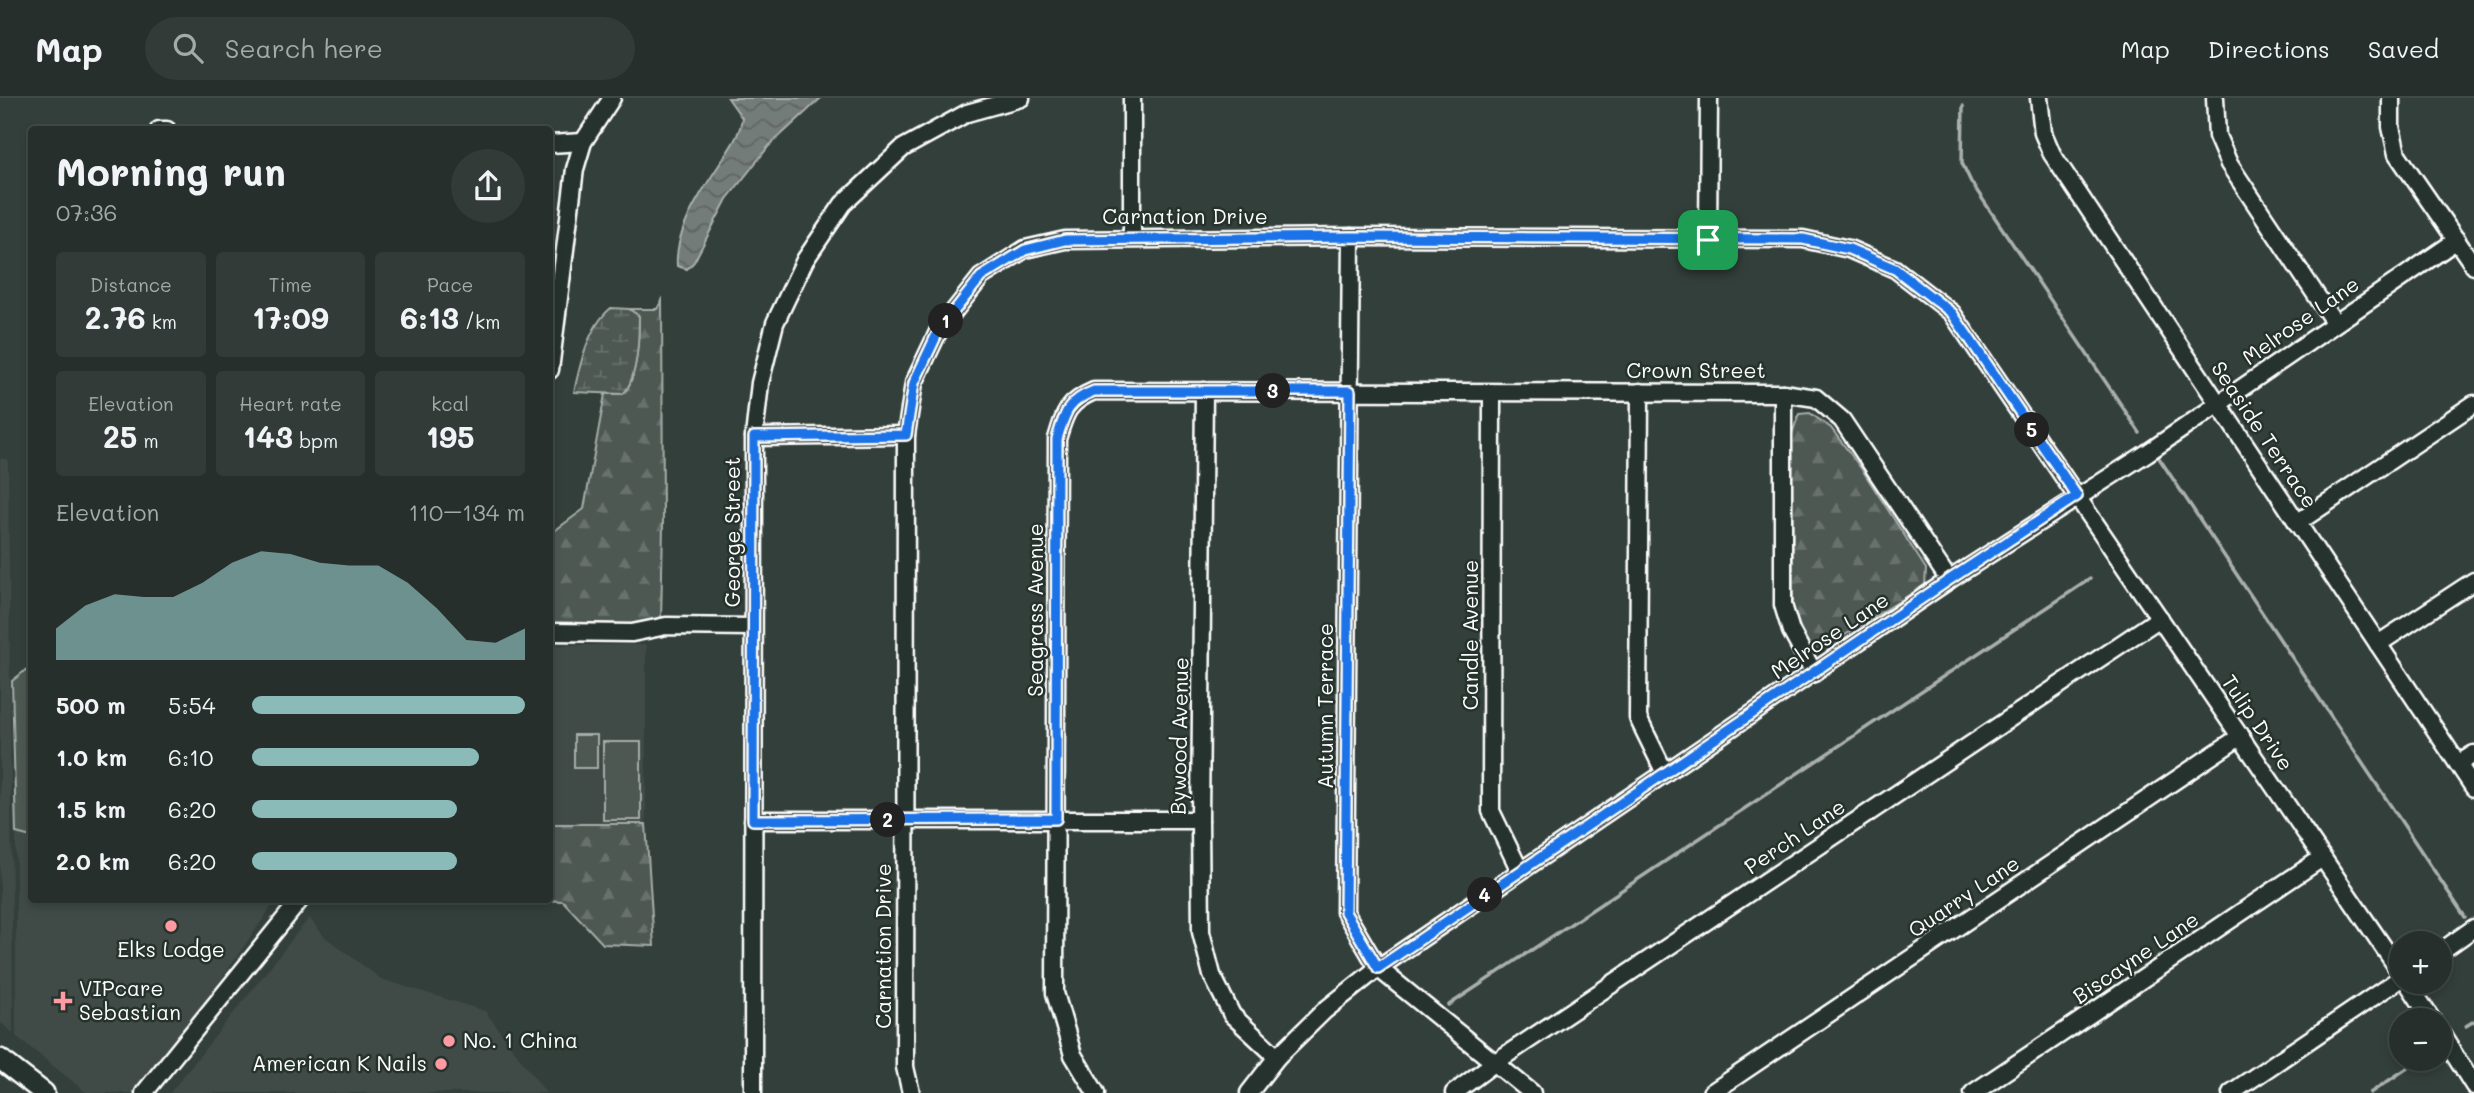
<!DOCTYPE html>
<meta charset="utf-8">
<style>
:root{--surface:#262f2c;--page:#323b38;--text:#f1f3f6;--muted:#a4a9a9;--line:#424a48;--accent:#8bbbb9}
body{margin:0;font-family:Mali,sans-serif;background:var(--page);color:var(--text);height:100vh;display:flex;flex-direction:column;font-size:26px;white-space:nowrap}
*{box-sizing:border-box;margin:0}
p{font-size:23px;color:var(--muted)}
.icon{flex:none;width:38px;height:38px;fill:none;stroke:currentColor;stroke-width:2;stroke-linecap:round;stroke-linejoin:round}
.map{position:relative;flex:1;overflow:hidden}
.panel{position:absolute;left:28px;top:28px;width:525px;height:777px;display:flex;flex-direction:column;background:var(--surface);border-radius:7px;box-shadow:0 4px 10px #0003,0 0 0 2px var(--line)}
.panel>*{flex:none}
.tools{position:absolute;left:2389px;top:833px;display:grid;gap:14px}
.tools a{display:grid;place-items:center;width:63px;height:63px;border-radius:50%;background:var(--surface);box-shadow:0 4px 10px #0003,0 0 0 2px var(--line);font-size:35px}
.pin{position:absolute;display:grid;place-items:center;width:60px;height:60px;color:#fff;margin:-30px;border-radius:14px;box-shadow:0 4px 10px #0006}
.km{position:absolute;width:35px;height:35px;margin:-18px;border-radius:50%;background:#222;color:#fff;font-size:19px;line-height:35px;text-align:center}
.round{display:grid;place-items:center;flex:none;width:74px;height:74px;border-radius:37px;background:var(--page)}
.overview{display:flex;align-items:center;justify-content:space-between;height:119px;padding:0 28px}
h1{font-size:38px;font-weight:700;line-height:52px}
.metrics{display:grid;grid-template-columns:repeat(3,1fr);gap:10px;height:119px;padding:7px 28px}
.metrics div{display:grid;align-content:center;border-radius:7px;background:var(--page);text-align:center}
.metrics b{font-size:30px;font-weight:700}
.metrics small{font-size:19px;font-weight:400}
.metrics p{font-size:19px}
.chart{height:196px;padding:14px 28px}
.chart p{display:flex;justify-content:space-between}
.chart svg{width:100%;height:126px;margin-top:7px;fill:var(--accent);opacity:.7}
ul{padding:0 28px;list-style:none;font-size:23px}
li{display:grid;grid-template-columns:112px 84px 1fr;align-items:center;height:52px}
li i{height:18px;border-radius:9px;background:var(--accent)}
header{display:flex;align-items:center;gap:42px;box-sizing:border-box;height:98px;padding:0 35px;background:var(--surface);border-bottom:2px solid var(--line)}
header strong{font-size:33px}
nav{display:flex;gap:38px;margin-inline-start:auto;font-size:24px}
.search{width:490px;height:63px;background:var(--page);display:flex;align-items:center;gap:18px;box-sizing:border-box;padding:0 24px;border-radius:38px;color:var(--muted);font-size:26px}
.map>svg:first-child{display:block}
.built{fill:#404c47}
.grass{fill:#4d5853;stroke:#a6aca9;stroke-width:2}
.forest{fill:url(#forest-firs);stroke:#a6aca9;stroke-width:2}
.wetland{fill:url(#wetland-marsh);stroke:#a6aca9;stroke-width:2}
.water{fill:url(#water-waves);stroke:#abb0ae;stroke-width:2}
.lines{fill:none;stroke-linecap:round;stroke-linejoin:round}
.stream{stroke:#abb0ae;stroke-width:3.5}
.minor-casing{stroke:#fff;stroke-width:21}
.major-casing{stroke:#fff;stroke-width:24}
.minor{stroke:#26332d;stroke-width:16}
.major{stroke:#26332d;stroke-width:19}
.route-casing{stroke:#fff;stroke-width:14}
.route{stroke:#1a73e8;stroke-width:9}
.poi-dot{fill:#ff9aa2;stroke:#26332d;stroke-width:2.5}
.labels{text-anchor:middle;stroke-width:5;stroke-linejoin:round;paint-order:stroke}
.street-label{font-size:21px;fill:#fff;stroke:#26332d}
.poi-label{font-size:21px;fill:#fff;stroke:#26332d;text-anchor:start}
</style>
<header>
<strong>Map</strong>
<div class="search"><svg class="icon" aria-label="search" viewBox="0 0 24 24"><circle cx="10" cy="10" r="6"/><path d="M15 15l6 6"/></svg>Search here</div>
<nav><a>Map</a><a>Directions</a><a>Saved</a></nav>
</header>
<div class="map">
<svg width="2474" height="995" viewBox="0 0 2474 995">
<defs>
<pattern id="forest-firs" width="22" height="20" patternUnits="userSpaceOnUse" patternTransform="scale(1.75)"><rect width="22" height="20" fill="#4d5853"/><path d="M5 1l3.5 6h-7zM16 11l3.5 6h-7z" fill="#68716d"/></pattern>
<pattern id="wetland-marsh" width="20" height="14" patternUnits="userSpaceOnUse" patternTransform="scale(1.75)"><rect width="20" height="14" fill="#4d5853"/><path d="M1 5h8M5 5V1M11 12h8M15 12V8" fill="none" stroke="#68716d"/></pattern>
<pattern id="water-waves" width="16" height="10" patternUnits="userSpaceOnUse" patternTransform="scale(1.75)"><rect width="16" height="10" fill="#737b78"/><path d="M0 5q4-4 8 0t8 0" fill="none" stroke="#606462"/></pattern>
</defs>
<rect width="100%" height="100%" fill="#333f3a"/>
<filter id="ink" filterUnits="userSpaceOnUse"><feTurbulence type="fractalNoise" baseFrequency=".0143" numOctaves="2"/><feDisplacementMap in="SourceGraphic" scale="14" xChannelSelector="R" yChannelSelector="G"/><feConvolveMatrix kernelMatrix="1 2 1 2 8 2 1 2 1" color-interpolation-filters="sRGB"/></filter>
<g filter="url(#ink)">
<g class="built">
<polygon points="0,361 8,361 13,935 0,924"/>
<rect x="550" y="547" width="96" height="179"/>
<polygon points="16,735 31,739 32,802 276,802 191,925 137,995 87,995 16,938"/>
<polygon points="309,820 325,839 381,881 485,913 546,995 170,995"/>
</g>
<g class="grass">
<polygon points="31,568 31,739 16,735 12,583"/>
<rect x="574" y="637" width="23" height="33"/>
<rect x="603" y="644" width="38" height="78"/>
</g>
<g class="forest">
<path d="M662 202 663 427 661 523 617 530 550 529V441L553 434 584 411 605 296H623C638 281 639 239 639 218L629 211H657Z"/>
<polygon points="1810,315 1831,330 1863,373 1926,471 1925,487 1813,557 1793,514 1792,336 1799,316"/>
<polygon points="550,726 646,726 654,848 603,846 563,803 539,802 550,802"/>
</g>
<path class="wetland" d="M611 210 629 211 639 218C639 239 638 281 623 296L574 294C580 266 588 229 611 210Z"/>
<path class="water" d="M728 0H821L769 48 727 101 694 164 687 171 677 168C674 133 702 93 721 64 730 49 740 38 742 20Z"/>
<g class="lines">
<g class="stream">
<polyline points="1963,8 1962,65 1971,84 2140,335"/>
<polyline points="2159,360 2465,819"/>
<polyline points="1449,907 2090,481"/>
<polyline points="2466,928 2474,923"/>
<polyline points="2370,995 2421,961"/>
</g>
<defs>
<g id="minor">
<polyline points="2039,0 2043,35 2052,56 2474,690"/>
<polyline points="2215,0 2217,38 2229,66 2334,224"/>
<polyline points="2391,0 2391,29 2397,56 2474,168"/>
<polyline points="159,32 167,32"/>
<polyline points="550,46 583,44"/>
<polyline points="1351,139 1345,814 1378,870 1532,995"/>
<polyline points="1132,140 1132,0"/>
<polyline points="1708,142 1709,0"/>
<polyline points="550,272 575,71 583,44 612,0"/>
<polyline points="1204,293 1200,722 1201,834 1212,877 1232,917 1277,959"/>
<polyline points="1640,294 1638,620 1665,675"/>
<polyline points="1492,295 1491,713 1520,773"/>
<polyline points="1783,295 1783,507 1791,533 1814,575"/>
<polyline points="754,339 906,337"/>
<polyline points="2297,425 2474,306"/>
<polyline points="550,534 632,535 666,528 753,529"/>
<polyline points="2378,546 2474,483"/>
<polyline points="2458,666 2474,656"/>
<polyline points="753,722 1200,722"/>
<polyline points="2440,854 2474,830"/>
<polyline points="2407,884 2432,922"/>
<polyline points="2440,934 2474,988"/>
<polyline points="144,995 300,802"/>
<polyline points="753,995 754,339 760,285 775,225 805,162 843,106 903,50 967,15 1021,0"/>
<polyline points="911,995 905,969 906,337 914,285 939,232 981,179 1025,151 1065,142 1351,139 1803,141 1849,151 1895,171 1952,215 2401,875"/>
<path d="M1096 995 1073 957 1055 895 1057 341C1065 314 1068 304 1094 293L1783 295 1816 300 1842 322 1949 482"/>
<polyline points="1249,995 1277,959 1324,913 1378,870 1949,482 2147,355 2457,142"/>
<polyline points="1454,995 1494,965 2160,520"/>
<polyline points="1711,995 2241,638"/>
<polyline points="1973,995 2322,760"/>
<polyline points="2231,995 2401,880"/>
</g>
<polyline id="major" points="0,961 44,995"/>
</defs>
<use href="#minor" class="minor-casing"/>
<use href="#major" class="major-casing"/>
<use href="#minor" class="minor"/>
<use href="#major" class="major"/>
</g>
</g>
<g class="lines" filter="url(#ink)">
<defs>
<path id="route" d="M1351 139 1803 141 1849 151 1895 171 1952 215 2077 398 1949 482 1378 870 1345 814 1350 293H1094C1068 303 1065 314 1057 341L1056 721 753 722 754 339 906 337 914 285 939 232 981 179 1025 152 1065 142Z"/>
</defs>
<use href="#route" class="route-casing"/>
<use href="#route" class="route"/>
</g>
<g class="poi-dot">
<circle cx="171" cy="828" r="7"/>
<path d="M59.5 892.5h7v7h7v7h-7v7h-7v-7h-7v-7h7z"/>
<circle cx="449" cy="943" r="7"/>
<circle cx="441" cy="966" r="7"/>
</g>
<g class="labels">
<g class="street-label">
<text x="1185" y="126">Carnation Drive</text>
<text transform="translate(2301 223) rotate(-35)" y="7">Melrose Lane</text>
<text x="1696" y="280">Crown Street</text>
<text transform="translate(2264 337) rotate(56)" y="7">Seaside Terrace</text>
<text transform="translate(733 434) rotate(-90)" y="7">George Street</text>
<text transform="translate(1036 512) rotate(-90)" y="7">Seagrass Avenue</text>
<text transform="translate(1471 537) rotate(-90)" y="7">Candle Avenue</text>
<text transform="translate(1830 538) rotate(-34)" y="7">Melrose Lane</text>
<text transform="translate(1326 608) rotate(-90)" y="7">Autumn Terrace</text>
<text transform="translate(2257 625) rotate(56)" y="7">Tulip Drive</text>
<text transform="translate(1180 638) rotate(-89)" y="7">Bywood Avenue</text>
<text transform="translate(1795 739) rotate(-34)" y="7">Perch Lane</text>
<text transform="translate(1964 799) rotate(-34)" y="7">Quarry Lane</text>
<text transform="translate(884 848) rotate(-90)" y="7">Carnation Drive</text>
<text transform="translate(2136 860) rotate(-34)" y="7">Biscayne Lane</text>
</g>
<g class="poi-label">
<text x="171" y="859" text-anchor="middle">Elks Lodge</text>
<text x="79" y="898">VIPcare<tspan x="79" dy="24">Sebastian</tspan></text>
<text x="463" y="950">No. 1 China</text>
<text x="427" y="973" text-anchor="end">American K Nails</text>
</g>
</g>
</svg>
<div class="tools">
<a>+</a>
<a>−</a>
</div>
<div class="pin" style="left:1708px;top:142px;background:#1e9e55"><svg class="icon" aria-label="arrive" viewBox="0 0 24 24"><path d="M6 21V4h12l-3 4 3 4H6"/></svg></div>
<b class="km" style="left:946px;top:223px">1</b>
<b class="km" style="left:888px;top:722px">2</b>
<b class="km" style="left:1273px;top:293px">3</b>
<b class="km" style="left:1485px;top:797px">4</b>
<b class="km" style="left:2032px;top:332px">5</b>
<section class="panel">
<div class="overview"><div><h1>Morning run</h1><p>07:36</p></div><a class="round"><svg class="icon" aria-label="share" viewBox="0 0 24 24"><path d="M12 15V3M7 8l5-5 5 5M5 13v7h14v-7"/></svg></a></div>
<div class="metrics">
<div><p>Distance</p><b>2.76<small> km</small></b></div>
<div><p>Time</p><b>17:09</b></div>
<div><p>Pace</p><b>6:13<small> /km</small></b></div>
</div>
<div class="metrics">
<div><p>Elevation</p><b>25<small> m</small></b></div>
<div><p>Heart rate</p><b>143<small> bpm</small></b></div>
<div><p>kcal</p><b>195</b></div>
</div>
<div class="chart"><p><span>Elevation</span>110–134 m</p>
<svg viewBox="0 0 160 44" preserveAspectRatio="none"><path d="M0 44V33L10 25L20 21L30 22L40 22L50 17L60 10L70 6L80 7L90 10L100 11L110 11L120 17L130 26L140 37L150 38L160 33V44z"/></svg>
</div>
<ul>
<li><b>500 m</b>5:54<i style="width:100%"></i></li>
<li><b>1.0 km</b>6:10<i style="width:83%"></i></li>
<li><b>1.5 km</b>6:20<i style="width:75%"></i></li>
<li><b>2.0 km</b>6:20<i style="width:75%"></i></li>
</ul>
</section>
</div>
